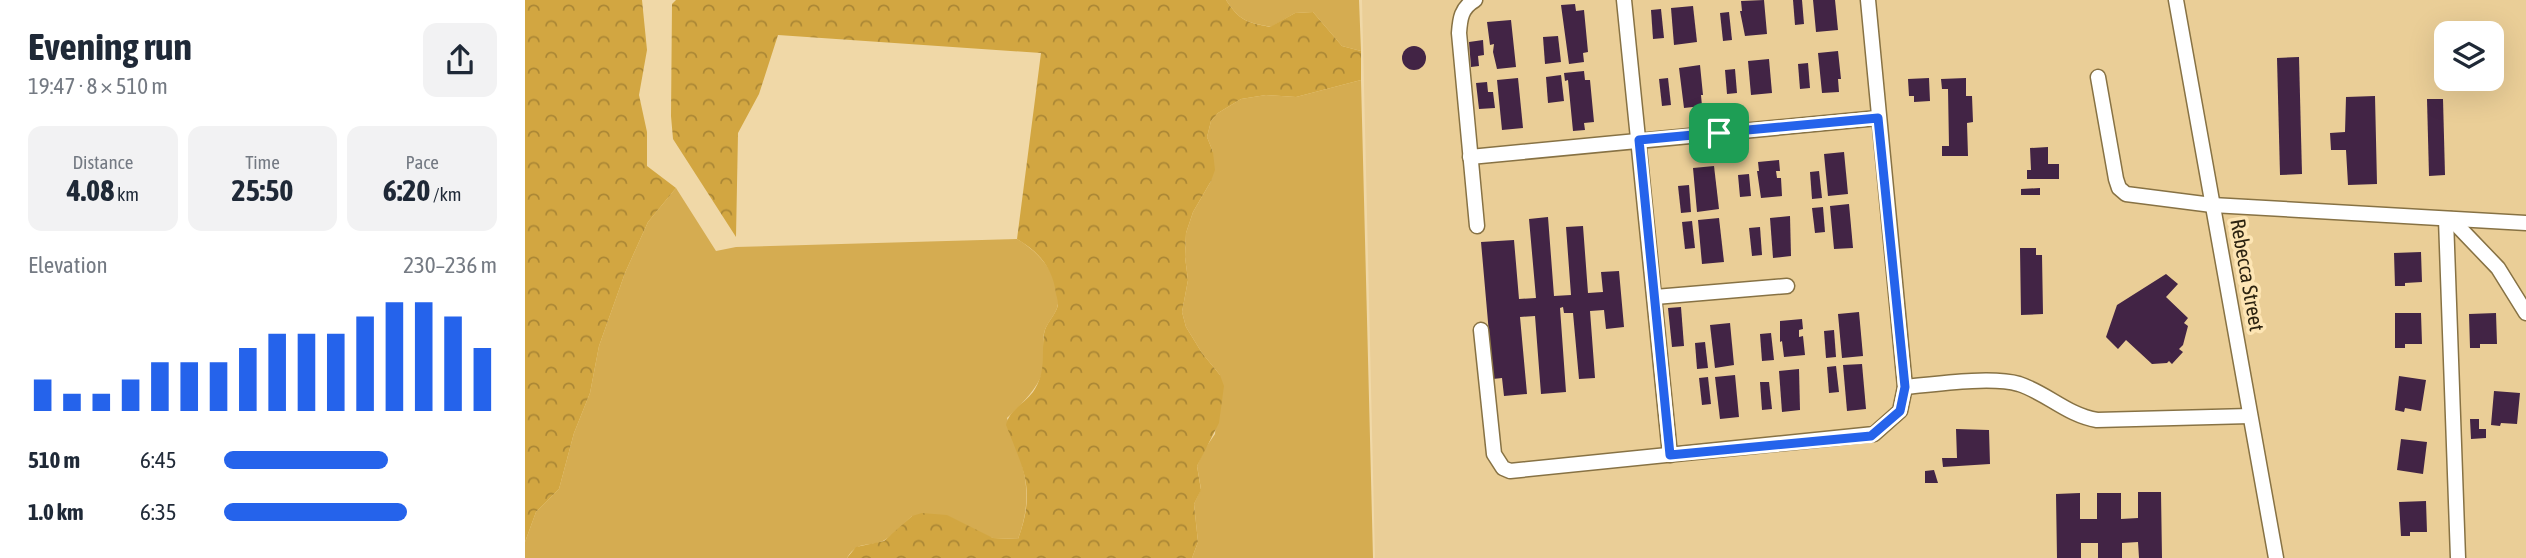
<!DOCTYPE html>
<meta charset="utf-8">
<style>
:root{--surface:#fff;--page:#f2f2f3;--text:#1f2937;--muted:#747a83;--accent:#2563eb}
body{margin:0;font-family:"Asap Condensed",sans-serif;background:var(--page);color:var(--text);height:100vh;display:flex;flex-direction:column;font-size:26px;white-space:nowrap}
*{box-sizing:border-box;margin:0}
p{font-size:23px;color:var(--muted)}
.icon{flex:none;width:38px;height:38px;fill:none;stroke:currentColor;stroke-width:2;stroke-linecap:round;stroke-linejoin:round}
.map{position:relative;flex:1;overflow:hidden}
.sheet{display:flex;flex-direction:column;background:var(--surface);width:525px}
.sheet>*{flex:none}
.fabs{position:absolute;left:1909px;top:21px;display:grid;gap:14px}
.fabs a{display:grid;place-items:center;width:70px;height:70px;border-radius:14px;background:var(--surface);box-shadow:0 7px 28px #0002;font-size:35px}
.pin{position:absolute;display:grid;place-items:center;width:60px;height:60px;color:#fff;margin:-30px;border-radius:14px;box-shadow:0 4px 10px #0006}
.round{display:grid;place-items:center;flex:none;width:74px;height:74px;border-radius:14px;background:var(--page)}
.headline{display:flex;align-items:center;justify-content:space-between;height:119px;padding:0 28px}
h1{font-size:38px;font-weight:700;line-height:52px}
.figures{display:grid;grid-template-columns:repeat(3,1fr);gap:10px;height:119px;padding:7px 28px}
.figures div{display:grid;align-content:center;border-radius:14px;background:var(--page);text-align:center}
.figures b{font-size:30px;font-weight:700}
.figures small{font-size:19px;font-weight:400}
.figures p{font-size:19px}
.chart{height:196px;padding:14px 28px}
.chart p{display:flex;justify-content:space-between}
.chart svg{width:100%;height:126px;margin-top:7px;stroke:var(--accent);stroke-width:6}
ul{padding:0 28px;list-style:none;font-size:23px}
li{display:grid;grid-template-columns:112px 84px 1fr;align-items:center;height:52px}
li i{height:18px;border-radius:9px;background:var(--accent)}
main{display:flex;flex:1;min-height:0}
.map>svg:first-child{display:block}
.built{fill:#eace97;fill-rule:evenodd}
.green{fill:#d5ac51}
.forest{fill:url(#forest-crowns)}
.building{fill:#422445}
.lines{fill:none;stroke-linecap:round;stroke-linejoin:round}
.minor-casing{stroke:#877244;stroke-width:17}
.minor{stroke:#fff;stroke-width:14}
.route-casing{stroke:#fff;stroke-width:14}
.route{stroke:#2563eb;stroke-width:9}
.labels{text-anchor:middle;stroke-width:7;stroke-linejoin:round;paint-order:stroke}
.street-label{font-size:21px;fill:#2c2310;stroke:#fde5b4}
</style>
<main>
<section class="sheet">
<div class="headline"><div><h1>Evening run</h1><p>19:47 · 8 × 510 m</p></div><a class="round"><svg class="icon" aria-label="share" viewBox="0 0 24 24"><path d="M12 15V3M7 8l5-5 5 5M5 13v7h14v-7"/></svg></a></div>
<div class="figures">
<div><p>Distance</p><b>4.08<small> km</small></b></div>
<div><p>Time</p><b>25:50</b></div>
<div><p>Pace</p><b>6:20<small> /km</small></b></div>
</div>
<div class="chart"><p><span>Elevation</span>230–236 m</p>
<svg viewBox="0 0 160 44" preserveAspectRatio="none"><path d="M5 44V33M15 44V38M25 44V38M35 44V33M45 44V27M55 44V27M65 44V27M75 44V22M85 44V17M95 44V17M105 44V17M115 44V11M125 44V6M135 44V6M145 44V11M155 44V22"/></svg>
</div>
<ul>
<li><b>510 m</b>6:45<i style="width:60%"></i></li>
<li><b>1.0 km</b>6:35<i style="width:67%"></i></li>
</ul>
</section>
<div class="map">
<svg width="2001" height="558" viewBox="0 0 2001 558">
<defs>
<pattern id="forest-crowns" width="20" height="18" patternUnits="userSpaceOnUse" patternTransform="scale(1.75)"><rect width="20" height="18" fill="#d2a641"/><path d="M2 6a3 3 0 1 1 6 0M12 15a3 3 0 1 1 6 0" fill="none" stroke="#ab8735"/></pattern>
</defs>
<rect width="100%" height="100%" fill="#f0d8a7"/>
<path class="built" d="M837 0H2001V558H850ZM1922 33H1967V79H1922Z"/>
<g class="green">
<path d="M701 0H834L836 51 817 46 788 12 770 13 746 27C721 22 715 21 701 0Z"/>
<polygon points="836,80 848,558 667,558 673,542 669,504 676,489 672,466 679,450 690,434 695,375 677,353 661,327 657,312 663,280 660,257 661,233 668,212 686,181 688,152 682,137 686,121 693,113 716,99 741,95 771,97"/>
<path d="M151 188 191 251 211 247 492 239C514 252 536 276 533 304 532 314 521 323 519 333 517 344 521 355 519 366 515 388 497 403 482 418 497 465 511 490 493 539L468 538 387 516C379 523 370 534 361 539 346 549 334 538 322 558H0V542L11 512 34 489 49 433 65 393 74 346 100 273 123 222Z"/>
</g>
<g class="forest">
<polygon points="0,0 117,0 122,50 114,95 122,132 122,166 151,188 123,222 100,273 74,346 65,393 49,433 34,489 11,512 0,542"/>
<path d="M151 0H701C715 21 721 22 745 27L770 13 788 12 817 46 836 51V80L771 97 741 95 716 99 693 113 686 121 682 137 688 152 690 170 686 181 668 212 661 233 660 257 663 280 657 312 661 327 677 353 695 375 699 386 694 423 672 466 676 490 669 504 673 542 667 558H322L331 547 359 541 387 516 397 513 422 515 468 538 493 539C511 490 499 471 481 425 484 410 499 404 508 392 522 371 516 356 519 334 520 324 531 315 533 305 533 301 532 298 531 294 528 268 514 252 492 239L516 53 253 35 234 94 213 133 211 237 148 139 146 116 147 4Z"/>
</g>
<g class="building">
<polygon points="1239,0 1242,34 1220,36 1215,11 1217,11 1216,1"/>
<polygon points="1268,0 1277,0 1279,24 1270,25"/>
<polygon points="1288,0 1310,0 1313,30 1291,32"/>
<polygon points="1050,4 1051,11 1059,10 1063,52 1058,53 1059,62 1044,64 1036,5"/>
<polygon points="1168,6 1172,42 1149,45 1146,8"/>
<polygon points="1136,9 1139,38 1128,39 1126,10"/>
<polygon points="1204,12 1207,40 1198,41 1195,13"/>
<polygon points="986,20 991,67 972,69 968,52 969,44 965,45 962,22"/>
<polygon points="1033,36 1036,62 1020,64 1018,37"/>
<polygon points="958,40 959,55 953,56 954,66 946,67 944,42"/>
<circle cx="889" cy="58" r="12"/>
<polygon points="1313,51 1316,79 1313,79 1314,92 1297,93 1293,53"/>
<polygon points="1774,57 1777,174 1755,175 1752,58"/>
<polygon points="1244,59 1247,93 1226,95 1223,61"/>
<polygon points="1283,63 1285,88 1275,89 1273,64"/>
<polygon points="1175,65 1178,95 1176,95 1177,106 1159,108 1154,68"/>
<polygon points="1210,69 1212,93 1202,94 1200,70"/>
<polygon points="1059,71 1060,80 1065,80 1069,122 1059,123 1060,130 1048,131 1043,80 1040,81 1039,73"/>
<polygon points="1036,75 1039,101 1023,103 1021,77"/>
<polygon points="993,78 998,128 977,130 972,80"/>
<polygon points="1143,78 1146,105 1137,106 1134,79"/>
<polygon points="1404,78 1405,101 1389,102 1389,96 1384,96 1383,79"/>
<polygon points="1441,78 1441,96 1447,96 1448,122 1442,123 1443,156 1417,156 1417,146 1424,146 1423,89 1417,89 1416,79"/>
<polygon points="962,82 963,92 968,92 970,108 954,109 951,83"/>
<polygon points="1850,96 1852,184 1823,185 1821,150 1806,150 1805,133 1820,132 1821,97"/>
<polygon points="1902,99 1918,99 1920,175 1904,176"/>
<polygon points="1523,147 1523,164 1534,164 1534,179 1502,179 1502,170 1506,170 1505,148"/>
<polygon points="1319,152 1323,194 1303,196 1299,154"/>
<polygon points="1254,160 1255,171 1251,171 1252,178 1256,178 1257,196 1236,198 1232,171 1234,171 1233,162"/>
<polygon points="1189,166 1194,209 1172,212 1168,168"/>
<polygon points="1294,171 1297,198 1287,199 1285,172"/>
<polygon points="1224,174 1226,196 1215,197 1213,175"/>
<polygon points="1164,185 1166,212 1156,213 1153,186"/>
<polygon points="1515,188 1515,195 1496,195 1496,189"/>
<polygon points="1324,204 1328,248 1309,249 1305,206"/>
<polygon points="1298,207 1300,232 1290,233 1287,208"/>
<polygon points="1265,216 1266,256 1248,258 1245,218"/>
<polygon points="1023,217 1029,296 1046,295 1041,227 1058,226 1063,293 1078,292 1076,272 1094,271 1099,327 1081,329 1079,310 1065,311 1070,378 1054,379 1048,313 1039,313 1038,307 1035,308 1041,392 1016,394 1010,316 995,317 1002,394 979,396 977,378 968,379 956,242 989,240 994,299 1011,298 1004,219"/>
<polygon points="1194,218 1199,262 1177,264 1173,220"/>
<polygon points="1167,221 1170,248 1160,249 1157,222"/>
<polygon points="1235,227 1237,255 1227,256 1224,228"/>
<polygon points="1495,248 1511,248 1511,255 1517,255 1518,314 1496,315"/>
<polygon points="1896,252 1897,282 1880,283 1880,286 1870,286 1869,253"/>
<polygon points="1641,274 1653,284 1641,297 1663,318 1659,323 1663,326 1658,345 1654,349 1658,352 1647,364 1644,361 1642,363 1627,364 1601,340 1593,349 1581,337 1592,305"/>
<polygon points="1156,307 1159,346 1147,347 1143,308"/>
<polygon points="1334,312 1338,356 1317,358 1313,314"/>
<polygon points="1870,313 1896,313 1897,344 1880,344 1880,348 1870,348"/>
<polygon points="1971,313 1972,344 1955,344 1955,348 1945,348 1944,314"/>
<polygon points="1277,319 1278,329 1274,330 1274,337 1278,336 1280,355 1259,357 1257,341 1255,342 1255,321"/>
<polygon points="1205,323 1209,365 1190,368 1185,325"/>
<polygon points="1309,330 1311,357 1301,358 1299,331"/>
<polygon points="1246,333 1249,360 1237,361 1235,334"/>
<polygon points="1180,342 1183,368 1172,369 1170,343"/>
<polygon points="1337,364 1341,409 1322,411 1318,365"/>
<polygon points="1311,366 1314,392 1304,393 1302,367"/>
<polygon points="1274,369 1275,410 1257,412 1254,371"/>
<polygon points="1210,375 1214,417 1195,419 1190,377"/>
<polygon points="1874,376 1901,380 1896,411 1880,408 1879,412 1870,410"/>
<polygon points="1183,377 1186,404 1177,405 1174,378"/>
<polygon points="1235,382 1244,382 1247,409 1237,410"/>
<polygon points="1969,391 1995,393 1992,424 1976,423 1975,426 1966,425"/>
<polygon points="1945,419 1954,419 1954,429 1961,429 1961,438 1946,439"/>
<polygon points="1431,429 1464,430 1465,464 1418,467 1417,458 1432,458"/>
<polygon points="1876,439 1902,442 1898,474 1872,470"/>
<polygon points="1409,470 1413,483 1400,483 1400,471"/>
<polygon points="1613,492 1636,492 1637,558 1614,558 1613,542 1597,543 1597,558 1573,558 1573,543 1556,543 1556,558 1532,558 1531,494 1555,493 1555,519 1572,519 1572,493 1596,493 1596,519 1613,518"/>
<polygon points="1901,501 1902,532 1885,532 1885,536 1876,536 1874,502"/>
</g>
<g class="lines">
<defs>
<g id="minor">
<path d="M950 0C936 8 935 19 934 33L952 226"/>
<polyline points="1099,0 1145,455"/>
<polyline points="1651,0 1751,558"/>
<polyline points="1573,77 1591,179 1594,188 1601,194 1687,205 2001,223"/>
<polyline points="945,157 1353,118"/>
<polyline points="1921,219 1933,558"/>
<polyline points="1926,219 1973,268 2001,313"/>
<polyline points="1130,297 1262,286"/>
<polyline points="956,330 969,454 978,468 985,471 1349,434 1375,411 1380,387 1343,0"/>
<path d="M1380 387C1410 384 1467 376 1494 384 1522 393 1542 415 1572 420L1725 416"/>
</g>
</defs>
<use href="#minor" class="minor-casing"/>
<use href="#minor" class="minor"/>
</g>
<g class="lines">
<defs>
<polygon id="route" points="1353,118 1380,387 1375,411 1346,436 1145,455 1114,140"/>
</defs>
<use href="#route" class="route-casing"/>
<use href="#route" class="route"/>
</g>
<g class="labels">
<g class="street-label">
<text transform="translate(1722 275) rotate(80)" y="7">Rebecca Street</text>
</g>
</g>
</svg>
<div class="fabs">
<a><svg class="icon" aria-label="layers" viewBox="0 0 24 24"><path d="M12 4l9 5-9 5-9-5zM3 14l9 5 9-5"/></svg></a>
</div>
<div class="pin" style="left:1194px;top:133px;background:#1e9e55"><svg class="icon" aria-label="arrive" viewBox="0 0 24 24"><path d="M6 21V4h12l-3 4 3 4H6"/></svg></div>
</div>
</main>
